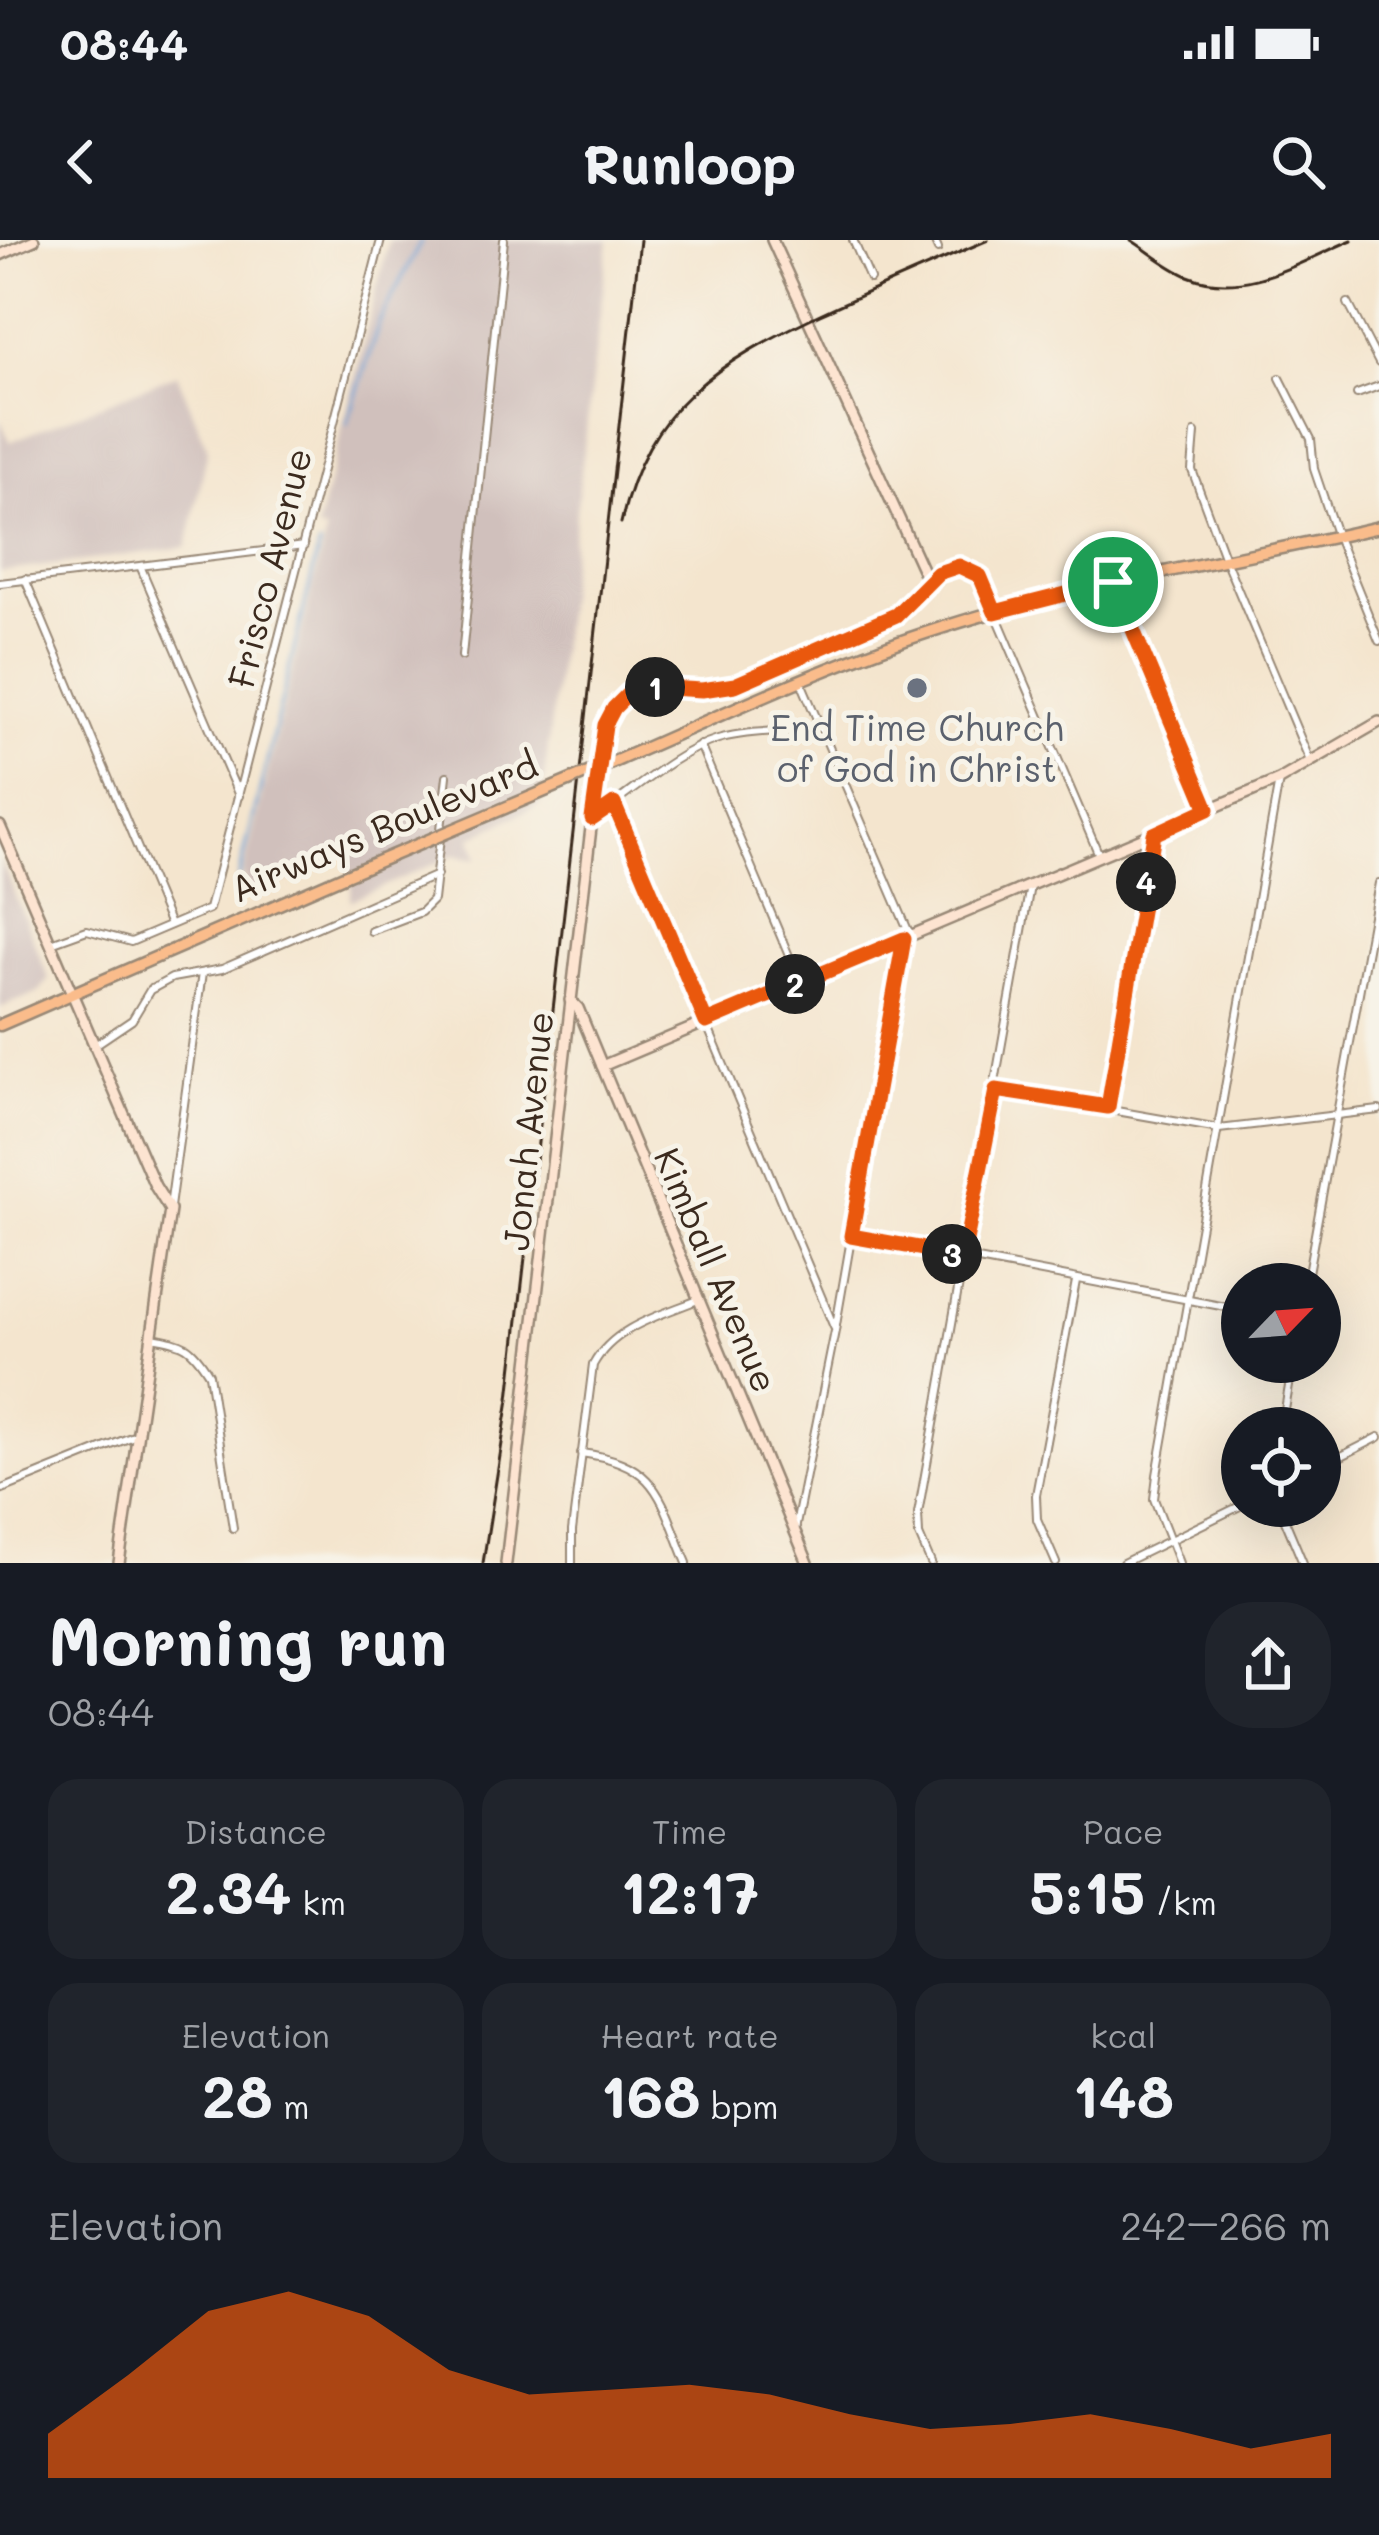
<!DOCTYPE html>
<meta charset="utf-8">
<style>
:root{--surface:#171b24;--page:#20242c;--text:#f1f3f6;--muted:#9ea1a6;--accent:#ea580c}
body{margin:0;font-family:Mali,sans-serif;background:var(--page);color:var(--text);height:100vh;display:flex;flex-direction:column;font-size:45px;white-space:nowrap}
*{box-sizing:border-box;margin:0}
p{font-size:39px;color:var(--muted)}
.icon{flex:none;width:66px;height:66px;fill:none;stroke:currentColor;stroke-width:2;stroke-linecap:round;stroke-linejoin:round}
.map{position:relative;height:1323px;overflow:hidden}
.sheet{display:flex;flex-direction:column;background:var(--surface);flex:1}
.sheet>*{flex:none}
.needle{width:78px;rotate:65deg}
.fabs{position:absolute;left:1221px;top:1023px;display:grid;gap:24px}
.fabs a{display:grid;place-items:center;width:120px;height:120px;border-radius:50%;background:var(--surface);box-shadow:0 12px 48px #0002;font-size:60px}
.pin{position:absolute;display:grid;place-items:center;width:102px;height:102px;color:#fff;margin:-51px;border:6px solid #fff;border-radius:50%;box-shadow:0 3px 12px #0007}
.km{position:absolute;width:60px;height:60px;margin:-30px;border-radius:50%;background:#222;color:#fff;font-size:33px;line-height:60px;text-align:center}
.round{display:grid;place-items:center;flex:none;width:126px;height:126px;border-radius:48px;background:var(--page)}
.headline{display:flex;align-items:center;justify-content:space-between;height:204px;padding:0 48px}
h1{font-size:66px;font-weight:800;line-height:90px}
.stats{display:grid;grid-template-columns:repeat(3,1fr);gap:18px;height:204px;padding:12px 48px}
.stats div{display:grid;align-content:center;border-radius:30px;background:var(--page);text-align:center}
.stats b{font-size:60px;font-weight:800}
.stats small{font-size:33px;font-weight:400}
.stats p{font-size:33px}
.chart{height:336px;padding:24px 48px}
.chart p{display:flex;justify-content:space-between}
.chart svg{width:100%;height:216px;margin-top:12px;fill:var(--accent);opacity:.7}
.status{display:flex;justify-content:space-between;align-items:center;height:84px;padding:0 60px;background:var(--surface);direction:ltr}
.status svg{height:33px;fill:currentColor}
header{display:flex;justify-content:space-between;align-items:center;height:156px;padding:0 48px;background:var(--surface);font-size:54px;font-weight:800}
.map>svg:first-child{display:block}
.industrial{fill:#d0c0bc}
.lines{fill:none;stroke-linecap:round;stroke-linejoin:round}
.stream{stroke:#68a0d6;stroke-width:3}
.street-casing{stroke:#988876;stroke-width:10}
.secondary-casing{stroke:#988876;stroke-width:14}
.primary-casing{stroke:#988876;stroke-width:15}
.street{stroke:#fff;stroke-width:6}
.secondary{stroke:#fde4d1;stroke-width:9}
.primary{stroke:#fabc8b;stroke-width:10}
.rail{stroke:#3b2a1e;stroke-width:3}
.primary-bridge-casing{stroke:#988876;stroke-width:15;stroke-linecap:butt}
.primary-bridge{stroke:#fabc8b;stroke-width:10}
.route-casing{stroke:#fff;stroke-width:24}
.route{stroke:#ea580c;stroke-width:15}
.worship-dot{fill:#6b7280;stroke:#f7f3e8;stroke-width:4.5}
.labels{text-anchor:middle;stroke-width:10;stroke-linejoin:round;paint-order:stroke}
.street-label{font-size:36px;fill:#3b2a1e;stroke:#f7f3e8}
.worship-label{font-size:36px;fill:#5b616d;stroke:#f7f3e8}
</style>
<div class="status"><b>08:44</b><svg viewBox="0 0 49 12"><path d="M0 12V9h3v3zM5 12V6h3v6zM10 12V3h3v9zM15 12V0h3v12zM26 1h20v11H26zM47 4h2v5h-2z"/></svg></div>
<header><svg class="icon" aria-label="back" viewBox="0 0 24 24"><path d="M15 5l-7 7 7 7"/></svg>Runloop<svg class="icon" aria-label="search" viewBox="0 0 24 24"><circle cx="10" cy="10" r="6"/><path d="M15 15l6 6"/></svg></header>
<div class="map">
<svg width="1379" height="1323" viewBox="0 0 1379 1323">
<rect width="100%" height="100%" fill="#f7f3e8"/>
<filter id="ink" filterUnits="userSpaceOnUse"><feTurbulence type="fractalNoise" baseFrequency=".00833" numOctaves="2"/><feDisplacementMap in="SourceGraphic" scale="24" xChannelSelector="R" yChannelSelector="G"/><feConvolveMatrix kernelMatrix="1 2 1 2 8 2 1 2 1" color-interpolation-filters="sRGB"/></filter>
<filter id="wash" filterUnits="userSpaceOnUse"><feTurbulence type="fractalNoise" baseFrequency=".004" numOctaves="4" result="noise"/><feDisplacementMap in="SourceGraphic" scale="48" xChannelSelector="R" yChannelSelector="G"/><feGaussianBlur stdDeviation="2.7" result="paint"/><feColorMatrix in="noise" values="0 0 0 0 0 0 0 0 0 0 0 0 0 0 0 0 0 1.4 0 .05"/><feComposite in="paint" operator="in"/></filter>
<g filter="url(#wash)">
<rect width="100%" height="100%" fill="#f4e5ce"/>
<g class="industrial">
<polygon points="389,0 609,0 541,564 472,597 478,619 454,615 350,661 352,645 345,614 253,656 243,635 326,293 317,289"/>
<polygon points="177,134 208,209 187,307 0,332 0,179 10,202"/>
<polygon points="0,619 49,739 39,752 0,768"/>
</g>
<g class="lines">
<g class="stream">
<polyline points="347,184 380,80 422,0"/>
<polyline points="239,637 319,306"/>
</g>
</g>
</g>
<g filter="url(#ink)">
<g class="lines">
<defs>
<g id="street">
<polyline points="853,0 870,39"/>
<polyline points="934,0 938,9"/>
<polyline points="1348,63 1379,123"/>
<polyline points="1280,138 1311,199 1314,229 1337,297 1379,401"/>
<polyline points="1357,154 1379,146"/>
<polyline points="1195,193 1192,230 1225,319 1310,521"/>
<polyline points="141,328 239,556"/>
<polyline points="25,339 170,685"/>
<polyline points="0,343 304,306"/>
<polyline points="1114,345 1208,569"/>
<polyline points="995,372 1099,615"/>
<polyline points="462,416 504,0"/>
<polyline points="801,442 910,695"/>
<polyline points="700,505 800,742"/>
<polyline points="614,564 834,1087"/>
<path d="M592 579C629 555 677 511 718 499 751 489 786 494 819 485"/>
<polyline points="371,691 421,672 433,660 447,536"/>
<polyline points="51,703 87,690 131,702 209,669 381,0"/>
<polyline points="95,805 132,780 150,750 172,738 222,729 437,635"/>
<polyline points="997,850 1219,889 1379,870"/>
<polyline points="1108,867 1154,594"/>
<polyline points="170,967 202,733"/>
<polyline points="851,996 1242,1070"/>
<polyline points="1306,1044 1379,643"/>
<path d="M152 1097C185 1103 191 1105 209 1134L233 1288"/>
<polyline points="1282,1188 1293,1122"/>
<path d="M581 1213C659 1223 660 1258 687 1323"/>
<polyline points="1320,1227 1379,1197"/>
<polyline points="0,1250 136,1195"/>
<polyline points="1279,1266 1303,1323"/>
<polyline points="795,1290 835,1091 903,699"/>
<path d="M572 1323V1291L593 1125C614 1086 662 1075 700 1059"/>
<polyline points="931,1323 919,1295 918,1274 1030,646"/>
<polyline points="1056,1323 1037,1279 1036,1255 1076,1041"/>
<polyline points="1123,1323 1242,1265"/>
<polyline points="1179,1323 1154,1259 1157,1235 1279,540"/>
</g>
<g id="secondary">
<polyline points="772,0 928,342"/>
<polyline points="0,15 34,0"/>
<polyline points="0,586 155,946 170,970 119,1323"/>
<polyline points="570,760 578,768 808,1323"/>
<polyline points="602,826 1279,540 1379,482"/>
<path d="M506 1323 592 579C596 549 597 486 618 464 642 439 674 452 705 450 727 448 746 440 767 432 800 418 885 388 909 366 924 351 933 327 957 326 981 325 988 355 995 372"/>
</g>
<g id="primary">
<path d="M609 524C718 477 827 424 941 388 1084 342 1233 321 1379 287"/>
<polyline points="0,785 346,635"/>
</g>
</defs>
<use href="#street" class="street-casing"/>
<use href="#secondary" class="secondary-casing"/>
<use href="#primary" class="primary-casing"/>
<use href="#street" class="street"/>
<use href="#secondary" class="secondary"/>
<use href="#primary" class="primary"/>
<g class="rail">
<path d="M1131 0C1150 12 1167 27 1188 36 1244 59 1301 21 1352 0"/>
<path d="M621 283C648 164 718 123 820 74 876 48 932 24 988 0"/>
<polyline points="483,1323 509,1159 640,0"/>
</g>
<defs>
<polyline id="primary-bridge" points="346,635 609,524"/>
</defs>
<use href="#primary-bridge" class="primary-bridge-casing"/>
<use href="#primary-bridge" class="primary-bridge"/>
</g>
</g>
<g class="lines" filter="url(#ink)">
<defs>
<polygon id="route" points="959,326 980,336 995,372 1113,342 1208,569 1154,594 1108,867 996,850 963,1016 851,996 904,699 706,782 614,564 592,579 605,485 614,468 629,453 652,447 702,450 735,445 896,375 938,333"/>
</defs>
<use href="#route" class="route-casing"/>
<use href="#route" class="route"/>
</g>
<circle class="worship-dot" cx="917" cy="448" r="12"/>
<g class="labels">
<g class="street-label">
<text transform="translate(270 328) rotate(-76)" y="13">Frisco Avenue</text>
<text transform="translate(384 587) rotate(-23)" y="13">Airways Boulevard</text>
<text transform="translate(528 891) rotate(-84)" y="13">Jonah Avenue</text>
<text transform="translate(716 1030) rotate(67)" y="13">Kimball Avenue</text>
</g>
<g class="worship-label">
<text x="917" y="501">End Time Church<tspan x="917" dy="41">of God in Christ</tspan></text>
</g>
</g>
</svg>
<div class="fabs">
<a><svg class="needle" viewBox="-14 -14 28 28"><path d="M0-13l5 13h-10z" fill="#e53935"/><path d="M0 13l5-13h-10z" fill="#9ea1a6"/></svg></a>
<a><svg class="icon" aria-label="locate" viewBox="0 0 24 24"><circle cx="12" cy="12" r="6"/><path d="M12 2v4M12 18v4M2 12h4M18 12h4"/></svg></a>
</div>
<div class="pin" style="left:1113px;top:342px;background:#1e9e55"><svg class="icon" aria-label="arrive" viewBox="0 0 24 24"><path d="M6 21V4h12l-3 4 3 4H6"/></svg></div>
<b class="km" style="left:655px;top:447px">1</b>
<b class="km" style="left:795px;top:744px">2</b>
<b class="km" style="left:952px;top:1014px">3</b>
<b class="km" style="left:1146px;top:642px">4</b>
</div>
<section class="sheet">
<div class="headline"><div><h1>Morning run</h1><p>08:44</p></div><a class="round"><svg class="icon" aria-label="share" viewBox="0 0 24 24"><path d="M12 15V3M7 8l5-5 5 5M5 13v7h14v-7"/></svg></a></div>
<div class="stats">
<div><p>Distance</p><b>2.34<small> km</small></b></div>
<div><p>Time</p><b>12:17</b></div>
<div><p>Pace</p><b>5:15<small> /km</small></b></div>
</div>
<div class="stats">
<div><p>Elevation</p><b>28<small> m</small></b></div>
<div><p>Heart rate</p><b>168<small> bpm</small></b></div>
<div><p>kcal</p><b>148</b></div>
</div>
<div class="chart"><p><span>Elevation</span>242–266 m</p>
<svg viewBox="0 0 160 44" preserveAspectRatio="none"><path d="M0 44V35L10 23L20 10L30 6L40 11L50 22L60 27L70 26L80 25L90 27L100 31L110 34L120 33L130 31L140 34L150 38L160 35V44z"/></svg>
</div>
</section>
